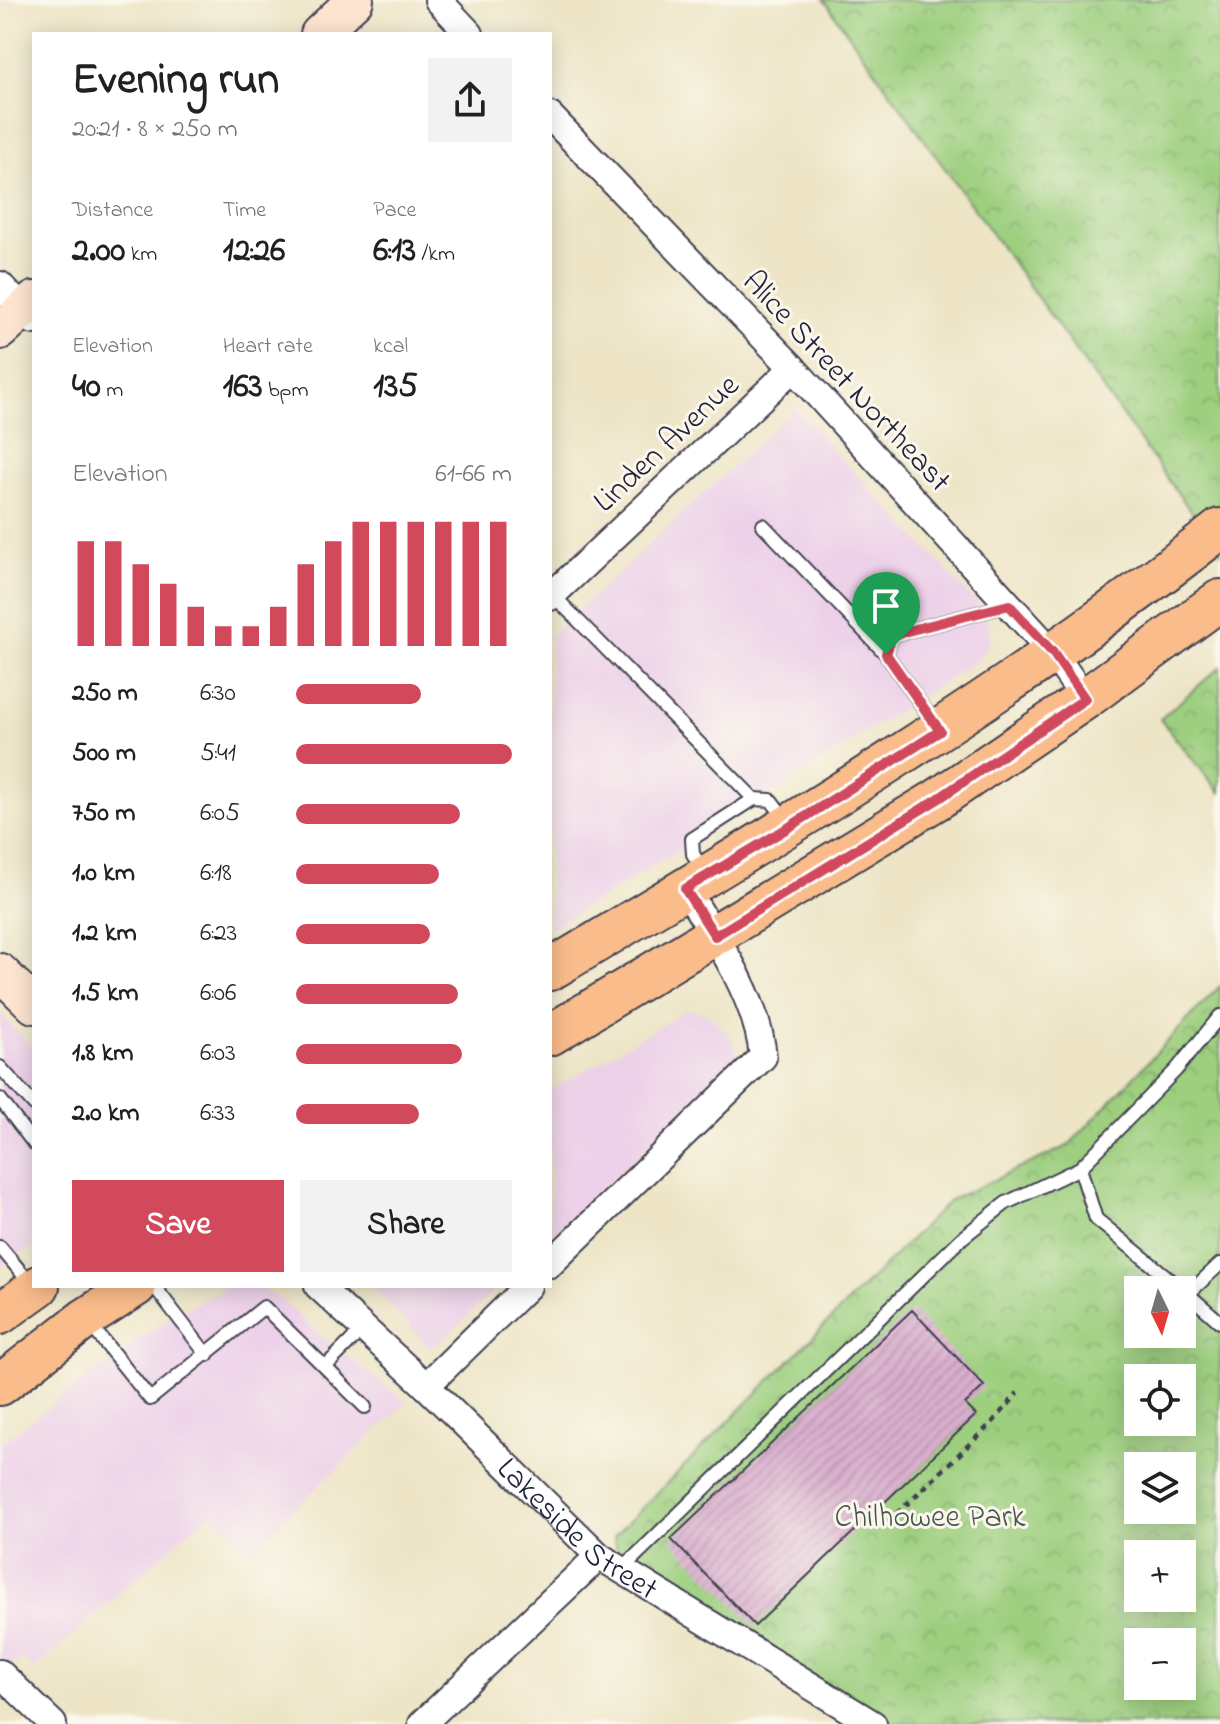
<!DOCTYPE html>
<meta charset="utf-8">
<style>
:root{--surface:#fff;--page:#f2f2f2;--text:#202124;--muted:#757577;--accent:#d1495b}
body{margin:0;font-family:"Indie Flower",sans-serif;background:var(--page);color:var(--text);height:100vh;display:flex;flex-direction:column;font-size:30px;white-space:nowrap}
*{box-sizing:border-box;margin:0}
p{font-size:26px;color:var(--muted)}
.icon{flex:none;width:44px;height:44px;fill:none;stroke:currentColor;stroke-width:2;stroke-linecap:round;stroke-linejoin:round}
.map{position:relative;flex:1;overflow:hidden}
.panel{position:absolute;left:32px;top:32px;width:520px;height:1256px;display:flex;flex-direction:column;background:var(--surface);border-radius:0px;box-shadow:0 4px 20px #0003}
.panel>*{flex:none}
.needle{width:52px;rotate:175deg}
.buttons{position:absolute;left:1124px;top:1276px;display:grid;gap:16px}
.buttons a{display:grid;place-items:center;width:72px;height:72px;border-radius:0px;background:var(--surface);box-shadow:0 4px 20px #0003;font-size:40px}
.pin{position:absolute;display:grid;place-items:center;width:68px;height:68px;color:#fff;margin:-82px -34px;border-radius:50% 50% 50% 0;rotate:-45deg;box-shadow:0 0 8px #0007}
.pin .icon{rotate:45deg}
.round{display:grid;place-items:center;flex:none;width:84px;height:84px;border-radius:0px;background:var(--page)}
.summary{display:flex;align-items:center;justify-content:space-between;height:136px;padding:0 40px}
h1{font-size:44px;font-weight:700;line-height:60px}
.figures{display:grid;grid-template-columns:repeat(3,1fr);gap:12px;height:136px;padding:8px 40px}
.figures div{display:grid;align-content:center}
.figures b{font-size:34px;font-weight:700}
.figures small{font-size:22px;font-weight:400}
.figures p{font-size:22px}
.chart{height:224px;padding:16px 40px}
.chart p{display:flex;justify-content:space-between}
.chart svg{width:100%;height:144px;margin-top:8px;stroke:var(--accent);stroke-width:6}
.button{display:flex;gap:16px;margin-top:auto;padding:16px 40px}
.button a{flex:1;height:92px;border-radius:0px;background:var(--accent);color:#fff;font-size:32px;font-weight:700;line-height:92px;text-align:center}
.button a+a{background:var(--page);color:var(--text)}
ul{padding:0 40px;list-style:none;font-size:26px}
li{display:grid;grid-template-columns:128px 96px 1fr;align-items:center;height:60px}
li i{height:20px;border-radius:10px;background:var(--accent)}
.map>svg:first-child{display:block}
.built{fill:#edd1e9}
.park{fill:url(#park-crowns);stroke:#60785d;stroke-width:2;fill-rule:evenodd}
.building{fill:url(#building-hatch)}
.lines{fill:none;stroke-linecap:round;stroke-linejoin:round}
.lane-casing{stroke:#403f50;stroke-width:16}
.street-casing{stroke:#403f50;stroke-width:30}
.secondary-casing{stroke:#403f50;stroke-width:40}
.primary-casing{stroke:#403f50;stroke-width:44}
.path{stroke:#403f50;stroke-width:5;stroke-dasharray:6 6;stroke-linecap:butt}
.lane{stroke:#fff;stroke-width:12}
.street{stroke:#fff;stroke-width:26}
.secondary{stroke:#fde4d1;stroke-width:36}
.primary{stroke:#fabc8b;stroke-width:40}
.route-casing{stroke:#fff;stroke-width:16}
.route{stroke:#d1495b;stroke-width:10}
.labels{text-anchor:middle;stroke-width:6;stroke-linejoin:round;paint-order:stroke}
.street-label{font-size:32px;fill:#22223b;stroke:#fbf7ec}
.park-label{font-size:32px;fill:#47564f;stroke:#fbf7ec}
</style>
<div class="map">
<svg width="1220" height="1724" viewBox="0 0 1220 1724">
<defs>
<pattern id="park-crowns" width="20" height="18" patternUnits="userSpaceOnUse" patternTransform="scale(2)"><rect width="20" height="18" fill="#9dcf7f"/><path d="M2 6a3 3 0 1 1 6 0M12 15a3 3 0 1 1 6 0" fill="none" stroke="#87b16f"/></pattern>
<pattern id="building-hatch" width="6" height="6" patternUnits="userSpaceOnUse" patternTransform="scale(2)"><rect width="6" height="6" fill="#d9aecd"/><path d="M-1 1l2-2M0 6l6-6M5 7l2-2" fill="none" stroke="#ba95b1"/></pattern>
</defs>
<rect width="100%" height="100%" fill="#fbf7ec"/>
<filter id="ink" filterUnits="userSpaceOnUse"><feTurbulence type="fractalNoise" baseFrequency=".0125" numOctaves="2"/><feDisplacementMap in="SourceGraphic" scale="16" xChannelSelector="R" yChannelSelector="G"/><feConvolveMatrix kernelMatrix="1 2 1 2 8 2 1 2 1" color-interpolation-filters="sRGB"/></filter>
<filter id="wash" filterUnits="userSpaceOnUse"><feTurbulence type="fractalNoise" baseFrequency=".006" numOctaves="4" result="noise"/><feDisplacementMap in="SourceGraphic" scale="32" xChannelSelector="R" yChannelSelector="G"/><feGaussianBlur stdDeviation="1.8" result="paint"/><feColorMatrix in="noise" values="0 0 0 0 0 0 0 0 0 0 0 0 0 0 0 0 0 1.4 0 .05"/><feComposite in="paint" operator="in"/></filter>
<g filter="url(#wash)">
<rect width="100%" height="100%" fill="#ede5c6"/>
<g class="built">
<polygon points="795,409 981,607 990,627 989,644 978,660 740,813 550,929 550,636"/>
<polygon points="687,1010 701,1012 716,1021 730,1037 740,1060 550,1237 550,1091"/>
<polygon points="0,1014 34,1048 34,1246 0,1269"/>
<polygon points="228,1286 257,1286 280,1299 320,1335 407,1402 251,1550 210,1512 34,1670 22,1658 0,1675 0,1444 166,1320"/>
<polygon points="372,1286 498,1286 442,1341 429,1347"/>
</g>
<g class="park">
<polygon points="824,0 1220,0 1220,552"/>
<polygon points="1220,667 1220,793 1160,719"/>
<path d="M1220 986V1724H873L621 1570 614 1536 950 1200 1068 1146ZM1138 1290H1182V1334H1138ZM1138 1378H1182V1422H1138ZM1138 1466H1182V1510H1138ZM1138 1554H1182V1598H1138ZM1138 1642H1182V1686H1138Z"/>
</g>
<g id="blocks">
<polygon class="building" points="912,1310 984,1386 965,1404 976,1415 755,1626 671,1539"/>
</g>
</g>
<g filter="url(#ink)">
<use href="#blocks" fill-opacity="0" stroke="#403f50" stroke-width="2"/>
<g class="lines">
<defs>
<g id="lane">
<polyline points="763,525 886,654"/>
<polyline points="553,595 754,799"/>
<polyline points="937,727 886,654 892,635 1009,605"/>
<polyline points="704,872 693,854 692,839 754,799 771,800 786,820"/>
<polyline points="0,1067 34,1105"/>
<polyline points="0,1099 34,1144"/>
<polyline points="1080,1168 1096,1219 1188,1294"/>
<polyline points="0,1247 31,1284"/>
<polyline points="1220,1264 1188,1294 1220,1322"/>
<polyline points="154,1286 207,1355"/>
<polyline points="89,1323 150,1399 264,1307 325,1367 364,1328"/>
<polyline points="325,1367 365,1407"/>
<polyline points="621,1570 962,1238 1006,1203 1080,1168 1176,1070 1220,1016"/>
</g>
<g id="street">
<polyline points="438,0 470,34"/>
<polyline points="550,116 793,368 1053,653 1085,699"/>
<polyline points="0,285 34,321"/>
<polyline points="550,597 793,368"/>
<path d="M550 1264 763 1057C758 999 716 937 685 889"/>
<path id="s1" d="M318 1286 426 1386 599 1556 873 1724"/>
<polyline points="426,1386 528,1286"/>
<polyline points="0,1673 53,1724"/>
<polyline points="422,1724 599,1556"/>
</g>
<g id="secondary">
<polyline points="319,34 355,0"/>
<polyline points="0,331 34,300"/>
<polyline points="0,972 34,1005"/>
</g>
<g id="primary">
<path d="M550 970C780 832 1009 695 1220 529"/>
<polyline points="550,1035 938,799 1085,699 1220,600"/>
<polyline points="0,1314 39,1286"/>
<polyline points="0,1385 85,1319 136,1286"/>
</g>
</defs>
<use href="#lane" class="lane-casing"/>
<use href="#street" class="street-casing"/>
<use href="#secondary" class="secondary-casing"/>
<use href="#primary" class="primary-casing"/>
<polyline class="path" points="888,1522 992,1423 1018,1393"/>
<use href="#lane" class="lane"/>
<use href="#street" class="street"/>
<use href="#secondary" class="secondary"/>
<use href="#primary" class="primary"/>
</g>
</g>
<g class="lines" filter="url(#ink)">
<defs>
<polygon id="route" points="1009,605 1053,653 1085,699 938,799 715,936 685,889 791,826 940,731 886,654 892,635"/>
</defs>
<use href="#route" class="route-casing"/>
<use href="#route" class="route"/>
</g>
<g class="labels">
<g class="street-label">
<text transform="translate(848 380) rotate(47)" y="11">Alice Street Northeast</text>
<text transform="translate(665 442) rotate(-43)" y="11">Linden Avenue</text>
<text dy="11" stroke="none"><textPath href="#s1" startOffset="356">Lakeside Street</textPath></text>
</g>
<g class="park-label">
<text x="930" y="1526">Chilhowee Park</text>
</g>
</g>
</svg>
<div class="buttons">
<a><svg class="needle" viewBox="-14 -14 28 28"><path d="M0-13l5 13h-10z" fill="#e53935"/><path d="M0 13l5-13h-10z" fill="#757577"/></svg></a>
<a><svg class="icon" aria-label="locate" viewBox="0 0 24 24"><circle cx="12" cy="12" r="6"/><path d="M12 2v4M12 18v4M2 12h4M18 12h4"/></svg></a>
<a><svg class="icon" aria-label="layers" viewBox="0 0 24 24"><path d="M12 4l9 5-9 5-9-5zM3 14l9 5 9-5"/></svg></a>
<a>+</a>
<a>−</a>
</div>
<div class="pin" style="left:886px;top:654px;background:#1e9e55"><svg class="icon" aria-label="arrive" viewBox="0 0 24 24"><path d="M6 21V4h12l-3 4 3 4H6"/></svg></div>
<section class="panel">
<div class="summary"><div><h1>Evening run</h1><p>20:21 · 8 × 250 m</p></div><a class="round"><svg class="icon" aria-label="share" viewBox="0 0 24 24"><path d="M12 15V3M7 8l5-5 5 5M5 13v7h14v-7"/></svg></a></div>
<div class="figures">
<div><p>Distance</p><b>2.00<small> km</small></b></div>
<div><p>Time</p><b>12:26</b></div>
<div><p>Pace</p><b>6:13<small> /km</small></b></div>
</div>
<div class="figures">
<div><p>Elevation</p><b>40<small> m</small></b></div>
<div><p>Heart rate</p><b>163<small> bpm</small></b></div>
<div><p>kcal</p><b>135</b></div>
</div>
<div class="chart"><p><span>Elevation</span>61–66 m</p>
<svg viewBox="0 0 160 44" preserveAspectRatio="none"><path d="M5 44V12M15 44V12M25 44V19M35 44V25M45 44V32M55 44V38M65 44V38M75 44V32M85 44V19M95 44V12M105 44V6M115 44V6M125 44V6M135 44V6M145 44V6M155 44V6"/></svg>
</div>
<ul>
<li><b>250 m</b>6:30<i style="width:58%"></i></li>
<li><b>500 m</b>5:41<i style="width:100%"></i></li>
<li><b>750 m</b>6:05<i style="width:76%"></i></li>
<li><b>1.0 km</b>6:18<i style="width:66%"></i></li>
<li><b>1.2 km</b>6:23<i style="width:62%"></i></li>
<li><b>1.5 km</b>6:06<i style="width:75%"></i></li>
<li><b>1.8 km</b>6:03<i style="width:77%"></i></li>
<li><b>2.0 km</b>6:33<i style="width:57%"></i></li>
</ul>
<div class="button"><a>Save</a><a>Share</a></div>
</section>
</div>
